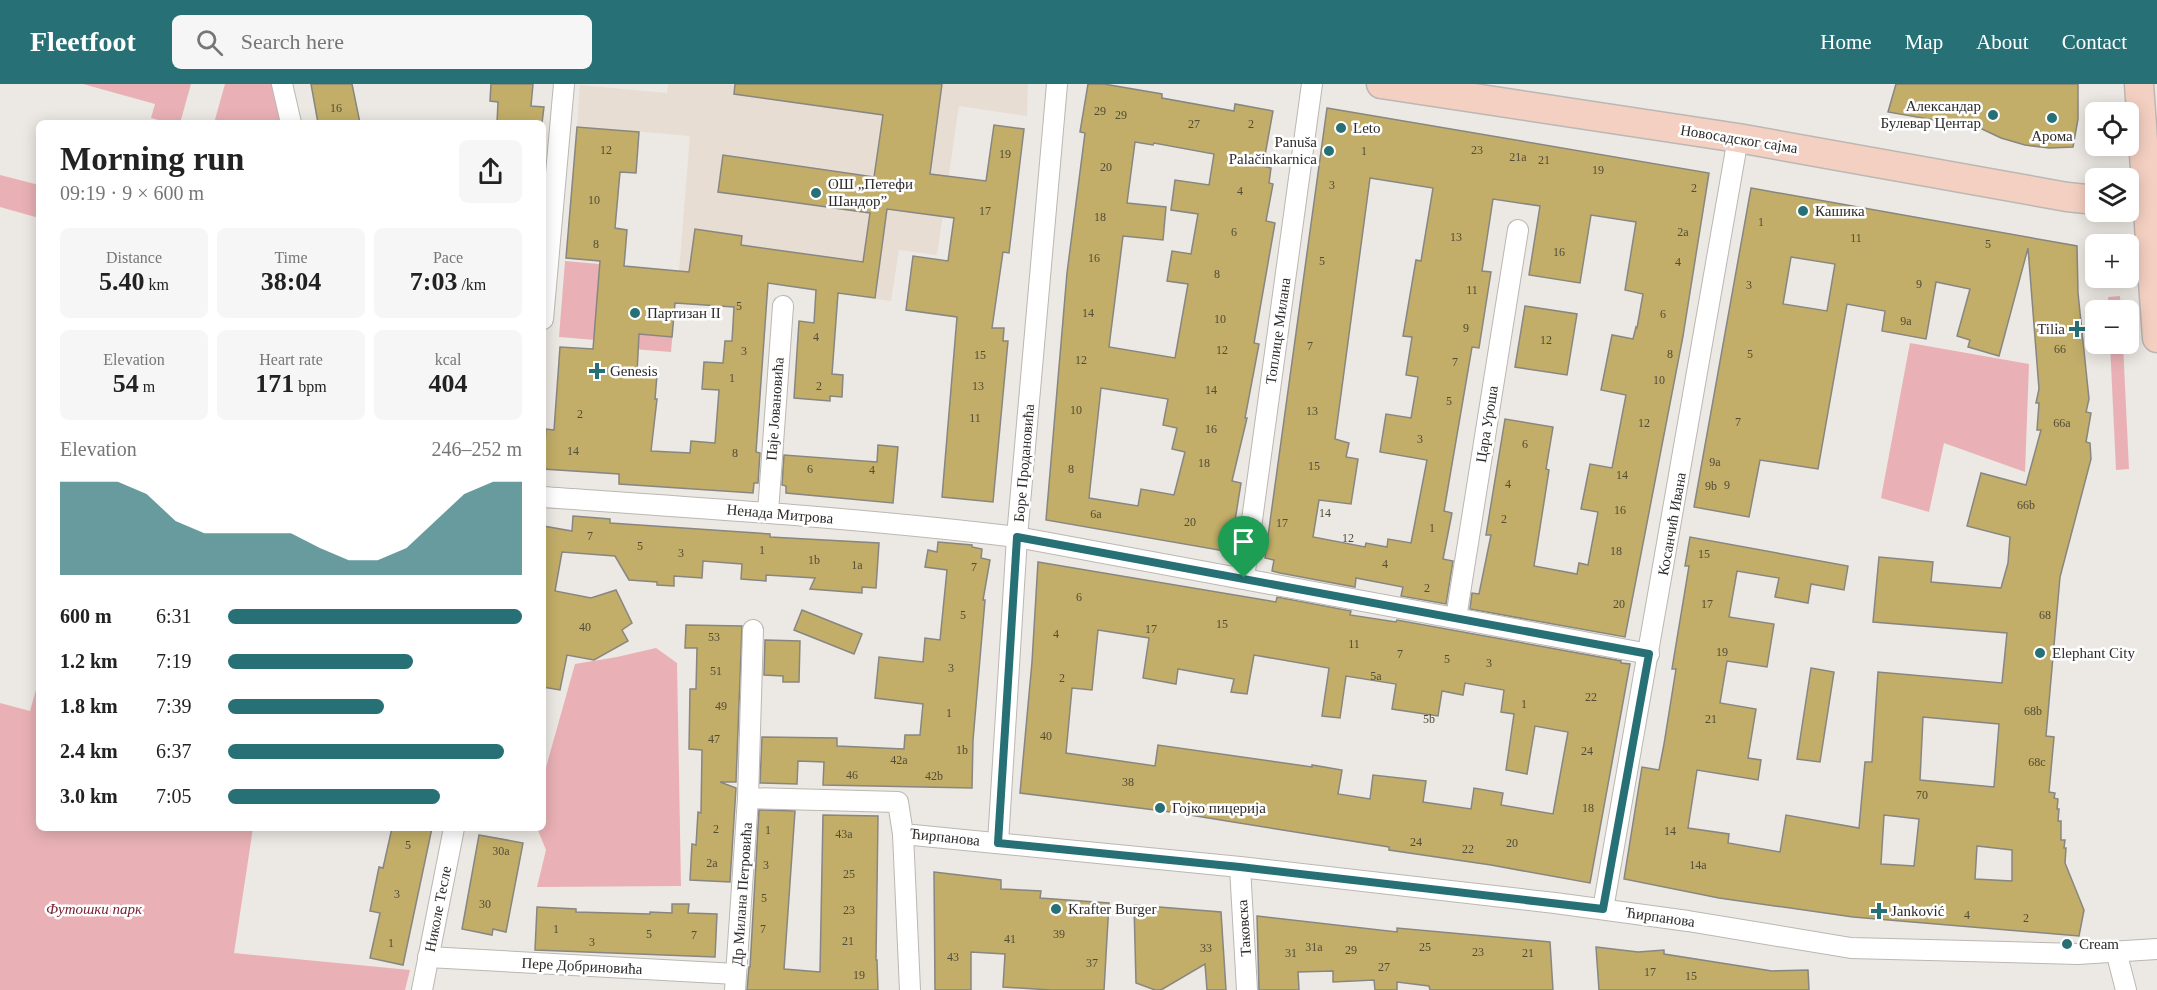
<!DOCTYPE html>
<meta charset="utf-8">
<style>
:root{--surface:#fff;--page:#f6f6f6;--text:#222;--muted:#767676;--accent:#277176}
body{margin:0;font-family:"Times New Roman",serif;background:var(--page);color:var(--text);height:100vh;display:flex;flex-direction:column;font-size:22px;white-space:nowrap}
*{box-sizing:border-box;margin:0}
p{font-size:20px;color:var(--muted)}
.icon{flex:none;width:33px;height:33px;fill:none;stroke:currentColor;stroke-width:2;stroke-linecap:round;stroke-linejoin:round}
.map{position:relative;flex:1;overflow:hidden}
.sheet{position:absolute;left:36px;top:36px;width:510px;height:711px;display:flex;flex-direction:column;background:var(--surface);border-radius:9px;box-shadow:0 3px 15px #0003}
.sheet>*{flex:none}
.buttons{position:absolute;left:2085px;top:18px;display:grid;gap:12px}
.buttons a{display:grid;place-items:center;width:54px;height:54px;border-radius:9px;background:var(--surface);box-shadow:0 3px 15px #0003;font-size:30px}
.pin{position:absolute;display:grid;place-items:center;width:51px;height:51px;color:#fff;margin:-62px -26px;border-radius:50% 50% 50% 0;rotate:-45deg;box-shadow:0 0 6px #0007}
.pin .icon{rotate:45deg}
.round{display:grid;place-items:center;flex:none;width:63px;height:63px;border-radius:9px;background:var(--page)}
.headline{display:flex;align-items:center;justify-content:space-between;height:102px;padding:0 24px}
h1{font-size:33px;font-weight:700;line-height:45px}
.metrics{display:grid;grid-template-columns:repeat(3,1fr);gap:9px;height:102px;padding:6px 24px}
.metrics div{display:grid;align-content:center;border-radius:9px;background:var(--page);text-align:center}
.metrics b{font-size:26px;font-weight:700}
.metrics small{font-size:16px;font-weight:400}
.metrics p{font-size:16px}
.chart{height:168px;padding:12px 24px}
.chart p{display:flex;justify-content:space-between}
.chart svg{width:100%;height:108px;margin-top:6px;fill:var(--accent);opacity:.7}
ul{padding:0 24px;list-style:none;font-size:20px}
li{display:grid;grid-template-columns:96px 72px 1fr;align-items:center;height:45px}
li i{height:15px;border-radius:8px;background:var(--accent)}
header{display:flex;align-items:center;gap:36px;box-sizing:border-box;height:84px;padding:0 30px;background:var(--accent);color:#fff}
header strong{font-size:28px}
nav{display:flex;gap:33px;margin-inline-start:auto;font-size:21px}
.search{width:420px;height:54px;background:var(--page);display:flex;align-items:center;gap:15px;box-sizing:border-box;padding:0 21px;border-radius:9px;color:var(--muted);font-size:22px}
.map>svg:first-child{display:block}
.built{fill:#e8ddd3}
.green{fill:#e9b1b5}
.building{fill:#c2ae68;stroke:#888681;stroke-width:1.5;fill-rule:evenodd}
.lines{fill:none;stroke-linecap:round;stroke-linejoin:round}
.street-casing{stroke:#bbb7b2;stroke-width:22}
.secondary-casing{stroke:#bbb7b2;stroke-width:31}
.street{stroke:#fff;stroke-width:20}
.secondary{stroke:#f4d0c2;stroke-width:28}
.route-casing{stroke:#fff;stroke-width:12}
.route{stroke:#277176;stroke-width:8}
.poi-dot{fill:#277176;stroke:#fff;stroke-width:2}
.labels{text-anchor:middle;stroke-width:5;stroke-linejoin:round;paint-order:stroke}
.number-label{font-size:12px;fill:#524c39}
.poi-label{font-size:15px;fill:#2d2b29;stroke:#fff;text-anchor:start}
.street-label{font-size:15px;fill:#2d2b29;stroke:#fff}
.park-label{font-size:15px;font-style:italic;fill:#7b2133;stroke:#fff}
</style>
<header>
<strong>Fleetfoot</strong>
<div class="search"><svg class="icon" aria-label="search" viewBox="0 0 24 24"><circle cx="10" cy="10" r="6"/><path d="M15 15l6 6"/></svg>Search here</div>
<nav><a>Home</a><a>Map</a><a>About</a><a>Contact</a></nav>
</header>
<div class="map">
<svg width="2157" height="906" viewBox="0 0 2157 906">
<rect width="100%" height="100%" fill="#ece8e3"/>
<polygon class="built" points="668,0 1028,0 1027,32 959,22 937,171 899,166 891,217 679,187 690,52 577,42 580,1 667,9"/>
<g class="green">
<polygon points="83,0 191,0 180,39 170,39 151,34 155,20"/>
<polygon points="225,0 274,0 282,39 214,39"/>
<polygon points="0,91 39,101 39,134 0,123"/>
<polygon points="565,177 678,187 671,268 620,264 620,258 559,253"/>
<polygon points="2120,212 2121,226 2109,226 2108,213"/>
<polygon points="1910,259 2029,280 2025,388 1944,359 1929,428 1881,414"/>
<polygon points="2110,260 2123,260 2129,385 2116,386"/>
<polygon points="656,564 677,579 681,802 537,803 546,766 537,744 543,744 543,694 575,580 617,573"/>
<polygon points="39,595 39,744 253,744 234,869 410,886 405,906 0,906 0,619 30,627"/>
</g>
<g class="building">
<polygon points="311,0 352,0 360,39 318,39"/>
<polygon points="491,0 533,0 531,22 544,23 542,39 497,39 498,18 490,17"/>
<path d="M735 0H942L930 90 986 97 994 41 1024 45 1009 169 1003 168 992 244H1004L1003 257H1008L993 418 942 413 957 233 906 226 913 172 948 177 954 134 887 125 875 214 838 209 832 290 843 291 842 313 830 312V317L794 314 799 237 814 239 816 206 768 199 756 368 760 369 758 399H754L753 409 619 400V390L543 385 546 345 554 346 560 263 593 265 600 177 566 174 577 43 639 48 636 89 620 88 615 144 627 146 624 182 689 188 695 145 742 152 741 161 863 178 870 129 718 108 723 71 874 93 883 31 734 10ZM675 219 734 223 732 257H725L723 279 704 278 702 305 719 306 715 359 691 357 690 369 651 367 657 315H655L657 291 637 289 639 250 672 253Z"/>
<path d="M1088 0H1104L1162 10V14L1234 27 1235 20 1273 27 1263 82 1271 84 1269 99 1273 100 1266 137 1275 139 1254 259 1259 260 1245 334H1247L1232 397 1241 399 1230 468 1046 436 1067 189 1085 49 1080 48ZM1135 58 1153 61 1154 59 1214 70 1209 101 1175 96 1171 126 1198 130 1191 170 1172 167 1167 197 1188 200 1175 274 1109 263 1123 152 1163 156 1166 123 1127 119ZM1101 304 1168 315 1163 341 1177 344 1172 365 1185 368 1174 411 1141 405 1138 422 1089 414Z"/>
<polygon points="1896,0 2078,0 2078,35 2073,63 2049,64 2025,61 2001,54 1980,44 1888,28"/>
<path d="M1327 24 1709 89 1683 252 1625 553 1470 525 1472 509 1479 510 1491 451H1486L1505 335 1553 343 1546 385 1549 386 1534 482 1577 490 1579 479 1588 481 1598 428 1581 425 1590 380 1612 384 1626 311 1601 306 1612 251 1633 255 1636 243 1637 244 1643 210 1625 206 1636 138 1591 131 1580 199 1529 191 1540 122 1493 115 1482 187 1491 188 1479 264 1472 263 1444 427 1452 429 1443 475 1453 477 1446 520 1401 512 1403 503 1356 494 1355 503 1280 489 1272 487 1274 476 1265 474ZM1370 94 1433 104 1421 177 1416 176 1403 252 1412 253 1406 291 1418 293 1411 334 1386 330 1380 368 1427 376 1411 459 1388 455 1387 463 1366 459 1365 463 1313 453 1319 416 1351 420 1358 375 1346 373 1349 359 1335 355Z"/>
<path d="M1751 104 2077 162 2078 209 2089 315 2086 328 2091 329 2086 358 2090 359 2091 375 2060 493 2046 652 2054 653 2049 708 2055 709 2054 714 2058 715 2057 725H2059L2058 737H2061V756H2065L2064 764H2066L2065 779 2084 826 2079 852 1853 833 1719 814 1624 795 1642 683 1659 686 1664 660 1676 585H1672L1689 482H1685L1690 453 1848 482 1844 506 1811 500 1808 519 1775 513 1779 494 1737 487 1729 533 1774 540 1767 583 1727 577 1720 619 1756 625 1748 674 1761 676 1758 696 1697 686 1688 744 1729 750 1728 759 1780 768 1786 731 1859 744 1865 678H1872L1878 588 2002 599 2007 549 1873 538 1879 473 1933 478 1931 498 2001 504 2008 479 2010 453 1967 442 1981 389 2026 401 2041 346H2037L2039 319H2036L2039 305 2028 164 1999 272 1968 263 1970 256 1957 252 1970 205 1936 198 1926 255 1882 247 1885 227 1847 220 1818 385 1760 376 1749 433 1694 423ZM1791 173 1835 180 1827 227 1783 220ZM1923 633 1999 640 1994 703 1920 696ZM1884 731 1919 735 1914 782 1881 780ZM1977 762 2012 766V797L1975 795Z"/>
<polygon points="1525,222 1577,230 1567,291 1515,283"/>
<polygon points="878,361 898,363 893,419 786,409 786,402 782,401 784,371 877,378"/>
<polygon points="573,432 610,435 610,439 770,450 770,453 879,459 876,504 862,503 862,509 810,505 815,494 766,491 766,497 741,495 742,480 703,477 702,494 674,492 674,502 657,501 657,498 629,496 615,472 562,468 555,507 591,514 616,506 632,539 622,546 628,557 594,576 567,571 560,606 543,603 543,442 572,447"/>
<polygon points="938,458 972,461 972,463 982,465 981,474 990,476 983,516 985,516 973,656 972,704 823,701 824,678 798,677 797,700 760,699 762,653 837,654 837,662 904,665 905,651 920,651 923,620 875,614 879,573 923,578 925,554 940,556 947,486 925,483 928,466 937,468"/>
<path d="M1038 478 1276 518 1277 513 1351 527 1350 531 1396 538 1397 536 1621 577V579L1630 580 1590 799 1491 781 1389 766V763L1171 728 1020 709 1032 578ZM1098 546 1149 554 1143 594 1176 600 1178 585 1234 595 1231 608 1247 610 1254 571 1329 584 1322 632 1340 634 1346 592 1396 600 1392 625 1438 632 1442 607 1463 611 1465 599 1504 606 1501 628 1514 630 1506 686 1527 690 1535 642 1568 648 1553 730 1501 721 1503 709 1474 704 1471 725 1423 718 1426 697 1373 691 1370 715 1338 710 1342 686 1312 681V683L1158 661 1155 682 1066 669 1072 604 1092 606Z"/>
<polygon points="802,526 862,550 854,570 794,546"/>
<polygon points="686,541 742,542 736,698 720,698 736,704 730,798 690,796 692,760 696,761 698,728 701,729 702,666 689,665 690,605 696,605 697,564 685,564"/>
<polygon points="765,556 800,557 799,598 783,598 783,592 764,591"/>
<polygon points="1811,584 1834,588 1820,678 1797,675"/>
<polygon points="759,726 795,727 784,885 820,888 823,731 878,732 876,876 877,876 878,906 747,906 749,883 750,883"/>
<polygon points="392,744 432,744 403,881 370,874 380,829 370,827 379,783 383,784"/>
<polygon points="479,751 523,759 506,848 493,845 492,851 462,845"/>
<polygon points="934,788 1001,796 1001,805 1041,807 1040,814 1109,819 1104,906 1051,906 1003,903 1005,870 971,868 971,906 935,906"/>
<polygon points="672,820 689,820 688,829 717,830 715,873 535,866 537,823 576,825 576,828 650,830 650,828 672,829"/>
<polygon points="1134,821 1221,828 1226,906 1207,906 1205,880 1161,906 1155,906 1136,899"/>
<polygon points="1257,832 1397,848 1397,844 1550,858 1553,906 1430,906 1429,902 1397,898 1397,906 1375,906 1374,896 1333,898 1333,887 1298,888 1299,906 1259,906"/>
<polygon points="1596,863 1638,868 1664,866 1664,870 1772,887 1808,886 1809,906 1599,906"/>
</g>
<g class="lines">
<defs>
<g id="street">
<polyline points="282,0 291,39"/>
<polyline points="543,235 564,0"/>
<path d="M543 413C701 424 860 434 1017 453L1649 570"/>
<polyline points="768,428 783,222"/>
<polyline points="1244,494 1312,0"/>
<polyline points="1456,534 1518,146"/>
<polyline points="753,546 748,714 898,718 903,750 1240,783 1555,819 1688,837 1851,864 2078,870 2157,865"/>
<polyline points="903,750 910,906"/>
<polyline points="998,759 1017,453 1057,0"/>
<polyline points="1240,783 1247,906"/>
<polyline points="1603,825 1738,54"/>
<polyline points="2116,867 2126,906"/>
<polyline points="428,873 736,890"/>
<polyline points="422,906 454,744"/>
<polyline points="735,906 748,714"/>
</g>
<g id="secondary">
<polyline points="1381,0 1738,54 2067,113 2096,116"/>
<polyline points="2139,0 2157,254"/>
</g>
</defs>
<use href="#street" class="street-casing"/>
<use href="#secondary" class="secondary-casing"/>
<use href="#street" class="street"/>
<use href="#secondary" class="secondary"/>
</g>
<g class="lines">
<defs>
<polygon id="route" points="1017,453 1649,570 1603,825 1240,783 998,759"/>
</defs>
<use href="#route" class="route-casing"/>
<use href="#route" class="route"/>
</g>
<g class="poi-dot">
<circle cx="1993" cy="31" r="6"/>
<circle cx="2052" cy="34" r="6"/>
<circle cx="1341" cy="44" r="6"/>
<circle cx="1329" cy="67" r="6"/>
<circle cx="816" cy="109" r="6"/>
<circle cx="1803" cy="127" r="6"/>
<circle cx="635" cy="229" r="6"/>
<path d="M2074 236h6v6h6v6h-6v6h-6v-6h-6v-6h6z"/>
<path d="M594 278h6v6h6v6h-6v6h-6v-6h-6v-6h6z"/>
<circle cx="2040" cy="569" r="6"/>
<circle cx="1160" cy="724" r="6"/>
<circle cx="1056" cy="825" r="6"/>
<path d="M1876 818h6v6h6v6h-6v6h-6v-6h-6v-6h6z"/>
<circle cx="2067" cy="860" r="6"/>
</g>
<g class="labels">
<g class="number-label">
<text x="336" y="28">16</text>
<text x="1100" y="31">29</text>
<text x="1121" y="35">29</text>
<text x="1194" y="44">27</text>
<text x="1251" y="44">2</text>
<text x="606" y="70">12</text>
<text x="1477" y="70">23</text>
<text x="1364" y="71">1</text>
<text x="1005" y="74">19</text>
<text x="1518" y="77">21a</text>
<text x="1544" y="80">21</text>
<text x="1106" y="87">20</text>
<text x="1598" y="90">19</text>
<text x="1332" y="105">3</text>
<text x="1694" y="108">2</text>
<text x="1240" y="111">4</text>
<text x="594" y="120">10</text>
<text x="985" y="131">17</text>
<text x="1100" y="137">18</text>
<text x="1761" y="142">1</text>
<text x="1234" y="152">6</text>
<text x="1683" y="152">2a</text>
<text x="1456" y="157">13</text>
<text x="1856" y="158">11</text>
<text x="596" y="164">8</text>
<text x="1988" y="164">5</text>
<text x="1559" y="172">16</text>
<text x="1094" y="178">16</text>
<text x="1322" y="181">5</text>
<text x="1678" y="182">4</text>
<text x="1217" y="194">8</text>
<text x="1919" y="204">9</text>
<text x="1749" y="205">3</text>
<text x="1472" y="210">11</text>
<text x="739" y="226">5</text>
<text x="1088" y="233">14</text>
<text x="1663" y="234">6</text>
<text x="1220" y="239">10</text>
<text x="1906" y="241">9a</text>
<text x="1466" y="248">9</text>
<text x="816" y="257">4</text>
<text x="1546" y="260">12</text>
<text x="1310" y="266">7</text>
<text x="2060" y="269">66</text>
<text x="1222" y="270">12</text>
<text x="744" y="271">3</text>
<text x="1670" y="274">8</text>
<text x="1750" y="274">5</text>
<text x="980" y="275">15</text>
<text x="1081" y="280">12</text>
<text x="1455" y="282">7</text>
<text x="732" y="298">1</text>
<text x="1659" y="300">10</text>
<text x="819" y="306">2</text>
<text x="978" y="306">13</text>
<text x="1211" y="310">14</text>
<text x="1449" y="321">5</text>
<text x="1076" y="330">10</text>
<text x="1312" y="331">13</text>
<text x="580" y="334">2</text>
<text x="975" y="338">11</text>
<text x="1738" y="342">7</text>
<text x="1644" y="343">12</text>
<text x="2062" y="343">66a</text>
<text x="1211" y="349">16</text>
<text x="1420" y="359">3</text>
<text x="1525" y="364">6</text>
<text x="573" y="371">14</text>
<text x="735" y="373">8</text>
<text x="1715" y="382">9a</text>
<text x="1204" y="383">18</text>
<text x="1314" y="386">15</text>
<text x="810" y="389">6</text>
<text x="1071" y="389">8</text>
<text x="872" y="390">4</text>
<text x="1622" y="395">14</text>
<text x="1508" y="404">4</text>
<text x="1727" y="405">9</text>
<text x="1711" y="406">9b</text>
<text x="2026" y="425">66b</text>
<text x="1620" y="430">16</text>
<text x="1325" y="433">14</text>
<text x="1096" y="434">6a</text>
<text x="1504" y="439">2</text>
<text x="1190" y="442">20</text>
<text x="1282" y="443">17</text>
<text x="1432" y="448">1</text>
<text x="590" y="456">7</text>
<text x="1348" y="458">12</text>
<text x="640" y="466">5</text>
<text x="762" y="470">1</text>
<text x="1616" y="471">18</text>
<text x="681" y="473">3</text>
<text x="1704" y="474">15</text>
<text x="814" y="480">1b</text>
<text x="1385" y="484">4</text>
<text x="857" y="485">1a</text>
<text x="974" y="487">7</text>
<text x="1427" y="508">2</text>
<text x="1079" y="517">6</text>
<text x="1619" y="524">20</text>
<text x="1707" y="524">17</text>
<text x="963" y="535">5</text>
<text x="2045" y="535">68</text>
<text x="1222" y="544">15</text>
<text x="585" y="547">40</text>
<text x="1151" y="549">17</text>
<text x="1056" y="554">4</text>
<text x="714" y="557">53</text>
<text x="1354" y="564">11</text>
<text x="1722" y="572">19</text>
<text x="1400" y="574">7</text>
<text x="1447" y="579">5</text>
<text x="1489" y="583">3</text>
<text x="951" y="588">3</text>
<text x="716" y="591">51</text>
<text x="1376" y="596">5a</text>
<text x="1062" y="598">2</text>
<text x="1591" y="617">22</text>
<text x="1524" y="624">1</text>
<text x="721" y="626">49</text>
<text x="2033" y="631">68b</text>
<text x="949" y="633">1</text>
<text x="1429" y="639">5b</text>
<text x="1711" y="639">21</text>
<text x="1046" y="656">40</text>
<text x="714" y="659">47</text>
<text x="962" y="670">1b</text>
<text x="1587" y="671">24</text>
<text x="899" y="680">42a</text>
<text x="2037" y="682">68c</text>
<text x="852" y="695">46</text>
<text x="934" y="696">42b</text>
<text x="1128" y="702">38</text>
<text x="1922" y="715">70</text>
<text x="1588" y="728">18</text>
<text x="716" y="749">2</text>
<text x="768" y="750">1</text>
<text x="1670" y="751">14</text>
<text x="844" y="754">43a</text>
<text x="1416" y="762">24</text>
<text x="1512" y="763">20</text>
<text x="408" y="765">5</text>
<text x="1468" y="769">22</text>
<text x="501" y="771">30a</text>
<text x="712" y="783">2a</text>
<text x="766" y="785">3</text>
<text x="1698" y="785">14a</text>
<text x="849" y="794">25</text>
<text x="397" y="814">3</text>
<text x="764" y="818">5</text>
<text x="485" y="824">30</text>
<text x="849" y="830">23</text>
<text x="1967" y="835">4</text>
<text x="2026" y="838">2</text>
<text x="556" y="849">1</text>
<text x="763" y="849">7</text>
<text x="649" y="854">5</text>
<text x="1059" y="854">39</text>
<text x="694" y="855">7</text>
<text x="1010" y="859">41</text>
<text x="848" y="861">21</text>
<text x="592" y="862">3</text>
<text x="391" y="863">1</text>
<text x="1314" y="867">31a</text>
<text x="1425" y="867">25</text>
<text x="1206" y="868">33</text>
<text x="1351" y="870">29</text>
<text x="1478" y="872">23</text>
<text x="1291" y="873">31</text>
<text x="1528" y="873">21</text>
<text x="953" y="877">43</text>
<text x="1092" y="883">37</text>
<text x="1384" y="887">27</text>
<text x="1650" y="892">17</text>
<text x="859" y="895">19</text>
<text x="1691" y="896">15</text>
</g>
<g class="poi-label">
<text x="1981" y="27" text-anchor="end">Александар<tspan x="1981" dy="17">Булевар Центар</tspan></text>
<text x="1353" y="49">Leto</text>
<text x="2052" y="57" text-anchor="middle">Арома</text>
<text x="1317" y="63" text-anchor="end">Panuša<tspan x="1317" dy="17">Palačinkarnica</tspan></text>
<text x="828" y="105">ОШ „Петефи<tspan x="828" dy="17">Шандор”</tspan></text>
<text x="1815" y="132">Кашика</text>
<text x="647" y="234">Партизан II</text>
<text x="2065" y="250" text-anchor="end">Tilia</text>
<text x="610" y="292">Genesis</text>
<text x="2052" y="574">Elephant City</text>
<text x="1172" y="729">Гојко пицерија</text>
<text x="1068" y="830">Krafter Burger</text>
<text x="1891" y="832">Janković</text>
<text x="2079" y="865">Cream</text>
</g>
<g class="street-label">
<text transform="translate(1739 55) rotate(9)" y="5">Новосадског сајма</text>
<text transform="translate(1278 247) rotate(-82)" y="5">Топлице Милана</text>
<text transform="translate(775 325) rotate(-86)" y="5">Паје Јовановића</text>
<text transform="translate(1487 340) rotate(-81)" y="5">Цара Уроша</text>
<text transform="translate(1024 379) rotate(-85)" y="5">Боре Продановића</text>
<text transform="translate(780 430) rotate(5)" y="5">Ненада Митрова</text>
<text transform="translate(1672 440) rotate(-80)" y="5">Косанчић Ивана</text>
<text transform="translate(945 753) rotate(6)" y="5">Ћирпанова</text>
<text transform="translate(742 810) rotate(-86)" y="5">Др Милана Петровића</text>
<text transform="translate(438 825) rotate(-79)" y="5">Николе Тесле</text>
<text transform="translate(1660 833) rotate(8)" y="5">Ћирпанова</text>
<text transform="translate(1244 844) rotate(-94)" y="5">Таковска</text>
<text transform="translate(582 882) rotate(3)" y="5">Пере Добриновића</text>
</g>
<g class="park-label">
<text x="94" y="830">Футошки парк</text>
</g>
</g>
</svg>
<div class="buttons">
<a><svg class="icon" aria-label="locate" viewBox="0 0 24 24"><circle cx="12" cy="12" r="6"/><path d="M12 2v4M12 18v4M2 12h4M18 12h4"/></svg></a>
<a><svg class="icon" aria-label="layers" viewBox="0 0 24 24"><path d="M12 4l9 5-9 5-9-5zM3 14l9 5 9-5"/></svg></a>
<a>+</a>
<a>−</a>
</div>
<div class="pin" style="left:1244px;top:494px;background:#1e9e55"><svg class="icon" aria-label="arrive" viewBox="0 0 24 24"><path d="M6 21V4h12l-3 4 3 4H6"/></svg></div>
<section class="sheet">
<div class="headline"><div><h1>Morning run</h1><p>09:19 · 9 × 600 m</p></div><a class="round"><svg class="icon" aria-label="share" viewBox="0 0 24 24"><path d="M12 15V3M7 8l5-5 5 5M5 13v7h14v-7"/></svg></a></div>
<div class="metrics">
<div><p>Distance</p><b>5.40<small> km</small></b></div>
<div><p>Time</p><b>38:04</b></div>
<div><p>Pace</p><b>7:03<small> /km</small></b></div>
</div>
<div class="metrics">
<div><p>Elevation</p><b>54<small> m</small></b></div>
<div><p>Heart rate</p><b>171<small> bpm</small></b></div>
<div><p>kcal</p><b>404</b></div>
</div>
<div class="chart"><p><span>Elevation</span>246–252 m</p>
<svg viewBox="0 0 160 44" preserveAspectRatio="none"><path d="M0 44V6L10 6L20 6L30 11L40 22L50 27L60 27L70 27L80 27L90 33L100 38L110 38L120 33L130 22L140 11L150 6L160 6V44z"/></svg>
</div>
<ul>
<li><b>600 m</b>6:31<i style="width:100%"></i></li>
<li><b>1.2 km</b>7:19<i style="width:63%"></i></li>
<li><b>1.8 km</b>7:39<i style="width:53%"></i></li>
<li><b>2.4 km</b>6:37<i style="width:94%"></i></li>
<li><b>3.0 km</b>7:05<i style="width:72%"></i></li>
</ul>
</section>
</div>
